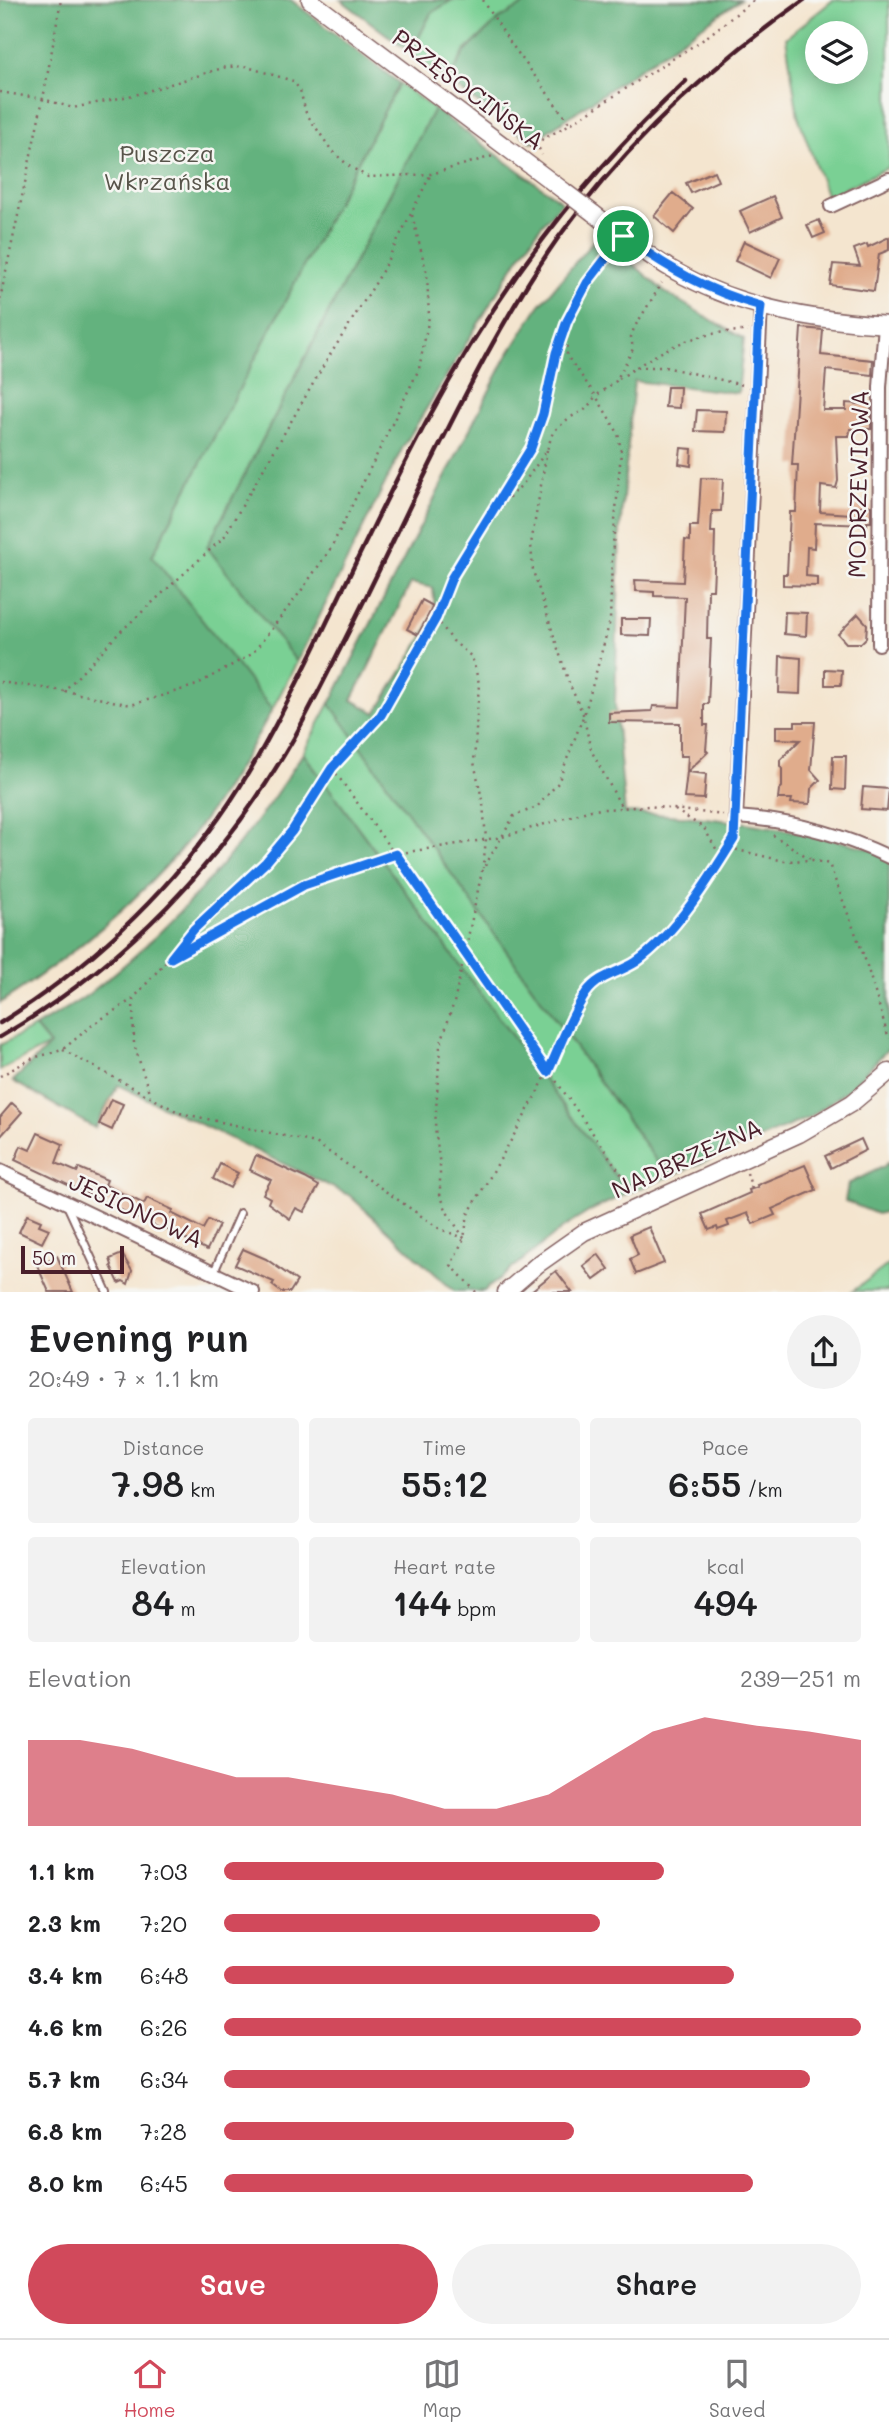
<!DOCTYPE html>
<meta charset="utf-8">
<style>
:root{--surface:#fff;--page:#f2f2f2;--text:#202124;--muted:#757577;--line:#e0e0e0;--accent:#d1495b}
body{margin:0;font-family:Mali,sans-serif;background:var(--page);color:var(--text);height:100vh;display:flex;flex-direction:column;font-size:26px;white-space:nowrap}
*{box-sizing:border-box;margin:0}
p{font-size:23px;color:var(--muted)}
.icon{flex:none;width:38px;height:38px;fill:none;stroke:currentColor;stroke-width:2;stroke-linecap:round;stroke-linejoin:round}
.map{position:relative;height:1292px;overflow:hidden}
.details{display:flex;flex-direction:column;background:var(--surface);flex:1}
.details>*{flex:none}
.buttons{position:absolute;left:805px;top:21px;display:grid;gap:14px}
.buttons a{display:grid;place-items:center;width:63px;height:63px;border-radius:50%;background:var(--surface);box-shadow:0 4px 18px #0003;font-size:35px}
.scale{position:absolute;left:21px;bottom:18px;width:103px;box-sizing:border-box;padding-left:7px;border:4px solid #4a1f2b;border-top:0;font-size:19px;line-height:24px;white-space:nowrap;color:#4a1f2b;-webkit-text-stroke:5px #f6f6f2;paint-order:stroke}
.pin{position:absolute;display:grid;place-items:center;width:60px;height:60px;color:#fff;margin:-30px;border:4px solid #fff;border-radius:50%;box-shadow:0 2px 7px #0007}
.round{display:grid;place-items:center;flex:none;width:74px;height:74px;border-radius:37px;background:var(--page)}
.summary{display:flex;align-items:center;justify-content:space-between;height:119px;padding:0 28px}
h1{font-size:38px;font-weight:600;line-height:52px}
.figures{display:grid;grid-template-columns:repeat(3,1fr);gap:10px;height:119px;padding:7px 28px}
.figures div{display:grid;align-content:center;border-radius:7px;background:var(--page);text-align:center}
.figures b{font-size:35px;font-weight:600}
.figures small{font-size:19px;font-weight:400}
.figures p{font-size:19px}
.chart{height:196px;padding:14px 28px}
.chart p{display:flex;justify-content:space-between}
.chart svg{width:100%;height:126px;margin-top:7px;fill:var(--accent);opacity:.7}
.cta{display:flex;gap:14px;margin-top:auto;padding:14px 28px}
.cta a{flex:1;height:80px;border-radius:42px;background:var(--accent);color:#fff;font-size:28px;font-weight:600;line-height:80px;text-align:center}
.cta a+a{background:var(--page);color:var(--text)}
ul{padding:0 28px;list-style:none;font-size:23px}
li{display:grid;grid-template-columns:112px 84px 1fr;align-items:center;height:52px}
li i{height:18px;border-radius:9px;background:var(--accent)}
.tab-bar{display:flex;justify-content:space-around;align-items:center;height:98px;border-top:2px solid var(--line);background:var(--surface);font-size:19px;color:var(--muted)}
.tab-bar a{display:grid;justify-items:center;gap:4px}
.tab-bar .current{color:var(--accent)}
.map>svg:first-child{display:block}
.green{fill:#7ad094;stroke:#627860;stroke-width:2;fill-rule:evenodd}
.forest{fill:#63b27e;stroke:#566854;stroke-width:2;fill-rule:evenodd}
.building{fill:#e0ac8c}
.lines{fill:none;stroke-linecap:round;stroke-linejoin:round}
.service-casing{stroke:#866464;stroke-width:10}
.minor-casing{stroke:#866464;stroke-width:16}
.tertiary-casing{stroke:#866464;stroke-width:19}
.path{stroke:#866464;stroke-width:2.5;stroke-dasharray:2 5;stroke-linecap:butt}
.service{stroke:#fff;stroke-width:6}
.minor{stroke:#fff;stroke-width:12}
.tertiary{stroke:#fff;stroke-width:16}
.rail{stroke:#4a1f2b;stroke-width:4.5}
.tertiary-bridge-casing{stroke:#866464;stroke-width:19;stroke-linecap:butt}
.tertiary-bridge{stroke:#fff;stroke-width:16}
.route-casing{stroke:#fff;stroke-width:14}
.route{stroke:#1a73e8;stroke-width:9}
.labels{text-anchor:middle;stroke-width:5;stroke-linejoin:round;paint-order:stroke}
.street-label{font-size:24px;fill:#4a1f2b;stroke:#f6f6f2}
.park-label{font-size:24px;fill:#58544a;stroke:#f6f6f2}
</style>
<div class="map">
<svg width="889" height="1292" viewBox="0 0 889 1292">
<rect width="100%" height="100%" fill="#f6f6f2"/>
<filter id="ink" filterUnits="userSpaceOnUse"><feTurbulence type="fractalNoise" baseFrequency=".0143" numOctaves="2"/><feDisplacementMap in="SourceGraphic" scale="14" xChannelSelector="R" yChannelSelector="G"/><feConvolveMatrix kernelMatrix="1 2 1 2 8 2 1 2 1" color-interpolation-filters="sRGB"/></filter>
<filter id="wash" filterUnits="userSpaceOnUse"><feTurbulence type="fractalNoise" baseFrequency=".00686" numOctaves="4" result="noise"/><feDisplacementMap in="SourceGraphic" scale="28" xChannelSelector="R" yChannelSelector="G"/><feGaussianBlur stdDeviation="1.57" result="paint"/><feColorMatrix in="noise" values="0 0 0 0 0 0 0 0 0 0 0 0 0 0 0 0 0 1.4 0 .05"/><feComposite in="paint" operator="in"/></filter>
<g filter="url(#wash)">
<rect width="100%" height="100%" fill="#f4e5cf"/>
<g class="green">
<polygon points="452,0 532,0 498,20 465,51 448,81 411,53 431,13"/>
<path d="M833 0H889V167L827 197 798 116 786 38ZM817 33H856V72H817Z"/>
<polygon points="399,83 434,109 207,547 297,662 272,710 152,556"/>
<polygon points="330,703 668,1177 628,1193 303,753"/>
<polygon points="35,1027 50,1045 0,1070 0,1045"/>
<polygon points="889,1264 889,1291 853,1291"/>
</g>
<g class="forest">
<path d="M0 0H291L399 83 152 556 272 710C245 758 217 806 182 848 131 908 66 960 0 1003Z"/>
<polygon points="341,0 452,0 431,13 411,53"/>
<polygon points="532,0 740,0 532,142 448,81 465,52 498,20"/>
<polygon points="434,109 562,202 541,226 516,262 403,447 297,662 207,547"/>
<path d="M599 234 666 293 744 339 738 393 634 381 620 530 615 704 625 813C714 815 803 829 889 854V1048L849 1089 810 1117 668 1177 330 704 506 358 539 306ZM411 583 433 588 435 612 423 637 376 713 352 700Z"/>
<path d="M303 753 628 1193 592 1210 563 1228 484 1291H454L349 1195 118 1085 95 1128 13 1081 50 1045 35 1027C53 1016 73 1006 90 993 174 928 247 843 303 753Z"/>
<polygon points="889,1162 889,1211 877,1214 845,1201 848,1184 883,1167"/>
</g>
<g id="blocks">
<g class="building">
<polygon points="714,171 718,181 691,193 686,183"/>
<polygon points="673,193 693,209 674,233 654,216"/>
<polygon points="773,196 782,217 750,232 740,211"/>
<polygon points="819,220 825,233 813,238 807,225"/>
<polygon points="889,237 889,250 879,254 874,291 830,285 833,264 860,266 854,249 867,244 868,247"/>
<polygon points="744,241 780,258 771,278 735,261"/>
<polygon points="801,328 823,330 821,355 873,360 872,375 826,370 823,410 846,410 846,403 871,405 871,429 850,429 849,436 836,436 838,481 836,488 821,486 820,512 852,514 852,506 871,506 871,522 867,522 867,525 815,523 814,548 807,547 806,576 817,577 817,586 783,585 783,574 787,574 790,512 796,512 798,465 792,465"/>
<polygon points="667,387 680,387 679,408 665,407"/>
<polygon points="697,410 726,411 725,432 695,431"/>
<polygon points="681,448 692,449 691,466 679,464"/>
<polygon points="701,478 723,479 721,511 712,511 711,532 715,532 714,569 713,590 708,590 707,639 711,639 708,704 704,704 704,725 708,725 706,750 708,752 687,772 688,756 680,756 680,723 609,722 609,713 652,711 653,706 680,707 685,597 654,596 654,592 636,591 635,580 683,582 685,540 690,541 690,526 698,526"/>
<polygon points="422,600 433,606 418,635 407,629"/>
<polygon points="785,612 807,613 806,636 784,634"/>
<polygon points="858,614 867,624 866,638 861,643 846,643 838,634"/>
<polygon points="621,619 651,619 650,636 621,635"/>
<polygon points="780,656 801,658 800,694 779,693"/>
<polygon points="825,669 842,670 841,685 825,685"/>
<polygon points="795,722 815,722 811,770 820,780 811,789 810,804 791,803 792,799 778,799 779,790 782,787 782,769 780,766 780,760 800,740 776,739 776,726 795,726"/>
<polygon points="833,756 846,756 845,790 832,789"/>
<polygon points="687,772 706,774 704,799 684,798"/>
<polygon points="863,787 889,789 887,811 861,809"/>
<polygon points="111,1099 123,1104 112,1130 99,1124"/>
<polygon points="12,1103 22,1112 0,1137 0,1117"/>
<polygon points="38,1133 63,1144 56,1163 77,1172 79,1168 107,1180 105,1185 144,1204 147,1198 173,1210 171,1213 203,1229 208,1220 219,1225 207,1250 164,1228 163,1230 15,1160 21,1146 30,1150"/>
<polygon points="861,1139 866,1150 831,1168 825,1156"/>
<polygon points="256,1155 305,1178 319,1186 304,1212 296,1208 290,1219 268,1203 270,1198 263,1194 271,1180 250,1170"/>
<polygon points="220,1164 238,1173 230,1188 213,1179"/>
<polygon points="805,1165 816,1190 772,1209 775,1215 753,1224 748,1213 727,1221 729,1226 718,1230 717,1227 709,1230 702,1214 750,1193 749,1190 758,1187 757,1185"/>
<polygon points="27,1215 41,1221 39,1225 49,1229 42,1243 19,1232"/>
<polygon points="649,1227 664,1263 636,1274 630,1259 638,1255 630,1235"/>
<polygon points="243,1249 266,1259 297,1281 290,1292 281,1292 272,1285 274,1282 235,1265"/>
<polygon points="122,1254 132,1271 128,1284 123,1281 119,1283 111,1266 112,1265 110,1259"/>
<polygon points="598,1254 609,1269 594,1280 583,1266"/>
<polygon points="57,1256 73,1292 49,1292 37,1265"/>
<polygon points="556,1271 572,1292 530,1292"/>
</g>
</g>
</g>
<g filter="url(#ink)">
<use href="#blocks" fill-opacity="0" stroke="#866464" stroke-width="2"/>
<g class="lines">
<defs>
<g id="service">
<polyline points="67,1205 107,1292"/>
<polyline points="214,1272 240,1213"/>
</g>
<g id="minor">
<polyline points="831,206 889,179"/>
<path d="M761 305 736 817C789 820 841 834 889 857"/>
<polyline points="879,644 880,387 885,325"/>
<polyline points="0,1171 253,1292"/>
</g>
<g id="tertiary">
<polyline points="310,0 564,191"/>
<path d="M593 213C622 235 652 260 686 277 747 310 821 321 889 325"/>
<polyline points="506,1292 537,1265 584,1232 799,1134 852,1103 889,1072"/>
</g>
</defs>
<use href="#service" class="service-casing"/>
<use href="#minor" class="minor-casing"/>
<use href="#tertiary" class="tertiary-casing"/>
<g class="path">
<polyline points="483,0 507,38 570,124"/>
<polyline points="0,92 43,99 73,108 138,94 226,67 244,66 293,81 300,90 306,113 332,151 349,166 368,177 431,174 493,156"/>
<polyline points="536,142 542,155"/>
<polyline points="529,147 570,124 704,39 754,0"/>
<polyline points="0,299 43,99 61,0"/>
<polyline points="637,367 665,367 743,385"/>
<path d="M619 379C662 349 693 331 748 331"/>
<polyline points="547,450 531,544 533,571 569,683 583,714 591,750 622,808"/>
<polyline points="493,512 523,484 547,450 553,432 569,418 586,409 596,396 616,381 633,349 631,337 634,328 662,283"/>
<polyline points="436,618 453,641 472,657 479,683 474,762 483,804 486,839 483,868"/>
<polyline points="0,682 64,691 119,633 224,537 325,363 378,279 431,174"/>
<polyline points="65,691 131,705 194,686 252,654 301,591 331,548 419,369 429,317 427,274 411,211"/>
<polyline points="332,768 465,951 634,1192"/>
<polyline points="675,810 704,828 722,859"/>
<polyline points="773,835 812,860"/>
<polyline points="729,848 784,861 812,860 829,864 864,956 889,1039"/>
<polyline points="171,958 304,885 395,854 502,837 591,810 649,806 723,815"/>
<polyline points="133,999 134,1044 150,1095"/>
<polyline points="63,1050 180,1113 316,1143 440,1229 464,1238"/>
<polyline points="0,1076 33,1058 62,1050 95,1023 133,999 194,929 266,862 292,831 332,768 381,715 436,618 452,577 531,448 543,414 556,353 567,321 587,283 615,247"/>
<polyline points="747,1173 752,1189"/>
<polyline points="464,1238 447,1212 440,1194 440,1166 435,1127 440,1046 455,999 482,871 514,816 537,807 558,783 586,709 610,621 612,556 621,452 618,433 596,396 567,356 566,327"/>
<path d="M476 1292 451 1265 464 1238 468 1214C496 1167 524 1119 549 1070 562 1045 571 1015 587 993 600 975 620 973 636 962 661 945 733 859 735 831"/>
</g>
<use href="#service" class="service"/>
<use href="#minor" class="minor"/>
<use href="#tertiary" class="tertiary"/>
<g class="rail">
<path d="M0 1023C86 969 160 901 219 818 256 766 284 709 312 653 350 575 387 495 428 419 496 293 581 178 686 81"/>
<path d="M0 1037C124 965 223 862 294 738 338 656 379 571 419 487 461 402 503 316 558 238 625 145 710 66 804 0"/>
</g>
<defs>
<polyline id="tertiary-bridge" points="564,191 593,213"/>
</defs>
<use href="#tertiary-bridge" class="tertiary-bridge-casing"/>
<use href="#tertiary-bridge" class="tertiary-bridge"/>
</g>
</g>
<g class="lines" filter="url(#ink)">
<defs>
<path id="route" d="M623 236C666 267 709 292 761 306L758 332 734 839C710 878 674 936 636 962 619 973 599 975 586 993 570 1017 560 1046 548 1072L396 854 304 885 171 958 194 929 266 862 292 831 332 768 381 715 436 618 452 577 531 448 543 414 556 353 567 321 587 283Z"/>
</defs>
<use href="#route" class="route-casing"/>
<use href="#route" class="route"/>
</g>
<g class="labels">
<g class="street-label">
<text transform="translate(468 90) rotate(37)" y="8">PRZĘSOCIŃSKA</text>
<text transform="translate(859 484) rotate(-89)" y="8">MODRZEWIOWA</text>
<text transform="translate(687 1159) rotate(-24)" y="8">NADBRZEŻNA</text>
<text transform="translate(136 1211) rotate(25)" y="8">JESIONOWA</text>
</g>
<g class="park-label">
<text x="167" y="162">Puszcza<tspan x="167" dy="28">Wkrzańska</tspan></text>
</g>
</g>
</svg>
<div class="buttons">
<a><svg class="icon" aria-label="layers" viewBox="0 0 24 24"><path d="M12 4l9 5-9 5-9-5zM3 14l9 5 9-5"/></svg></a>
</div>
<div class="scale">50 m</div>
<div class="pin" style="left:623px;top:236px;background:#1e9e55"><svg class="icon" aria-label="arrive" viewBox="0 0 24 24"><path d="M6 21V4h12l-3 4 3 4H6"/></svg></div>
</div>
<section class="details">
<div class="summary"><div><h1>Evening run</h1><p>20:49 · 7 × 1.1 km</p></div><a class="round"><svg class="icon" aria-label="share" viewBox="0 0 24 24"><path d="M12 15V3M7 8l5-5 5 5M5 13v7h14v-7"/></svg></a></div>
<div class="figures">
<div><p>Distance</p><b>7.98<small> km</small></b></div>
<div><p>Time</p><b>55:12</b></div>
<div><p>Pace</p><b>6:55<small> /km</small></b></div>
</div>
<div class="figures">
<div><p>Elevation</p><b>84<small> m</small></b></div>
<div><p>Heart rate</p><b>144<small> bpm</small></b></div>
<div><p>kcal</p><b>494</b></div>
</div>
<div class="chart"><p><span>Elevation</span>239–251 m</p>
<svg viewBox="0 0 160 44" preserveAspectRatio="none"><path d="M0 44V14L10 14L20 17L30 22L40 27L50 27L60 30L70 33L80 38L90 38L100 33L110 22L120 11L130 6L140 9L150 11L160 14V44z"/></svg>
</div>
<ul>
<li><b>1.1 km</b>7:03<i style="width:69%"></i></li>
<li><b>2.3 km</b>7:20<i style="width:59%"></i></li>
<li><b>3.4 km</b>6:48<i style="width:80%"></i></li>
<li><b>4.6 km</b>6:26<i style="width:100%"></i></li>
<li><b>5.7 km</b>6:34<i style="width:92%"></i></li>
<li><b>6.8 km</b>7:28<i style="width:55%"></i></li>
<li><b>8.0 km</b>6:45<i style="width:83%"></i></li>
</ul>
<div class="cta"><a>Save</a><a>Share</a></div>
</section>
<nav class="tab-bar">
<a class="current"><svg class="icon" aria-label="home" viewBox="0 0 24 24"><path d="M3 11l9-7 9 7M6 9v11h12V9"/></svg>Home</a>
<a><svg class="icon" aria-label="map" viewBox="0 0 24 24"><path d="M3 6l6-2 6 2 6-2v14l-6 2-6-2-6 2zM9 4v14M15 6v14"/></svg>Map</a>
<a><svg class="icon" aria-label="saved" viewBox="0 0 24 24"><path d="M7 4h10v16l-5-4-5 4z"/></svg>Saved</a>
</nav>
